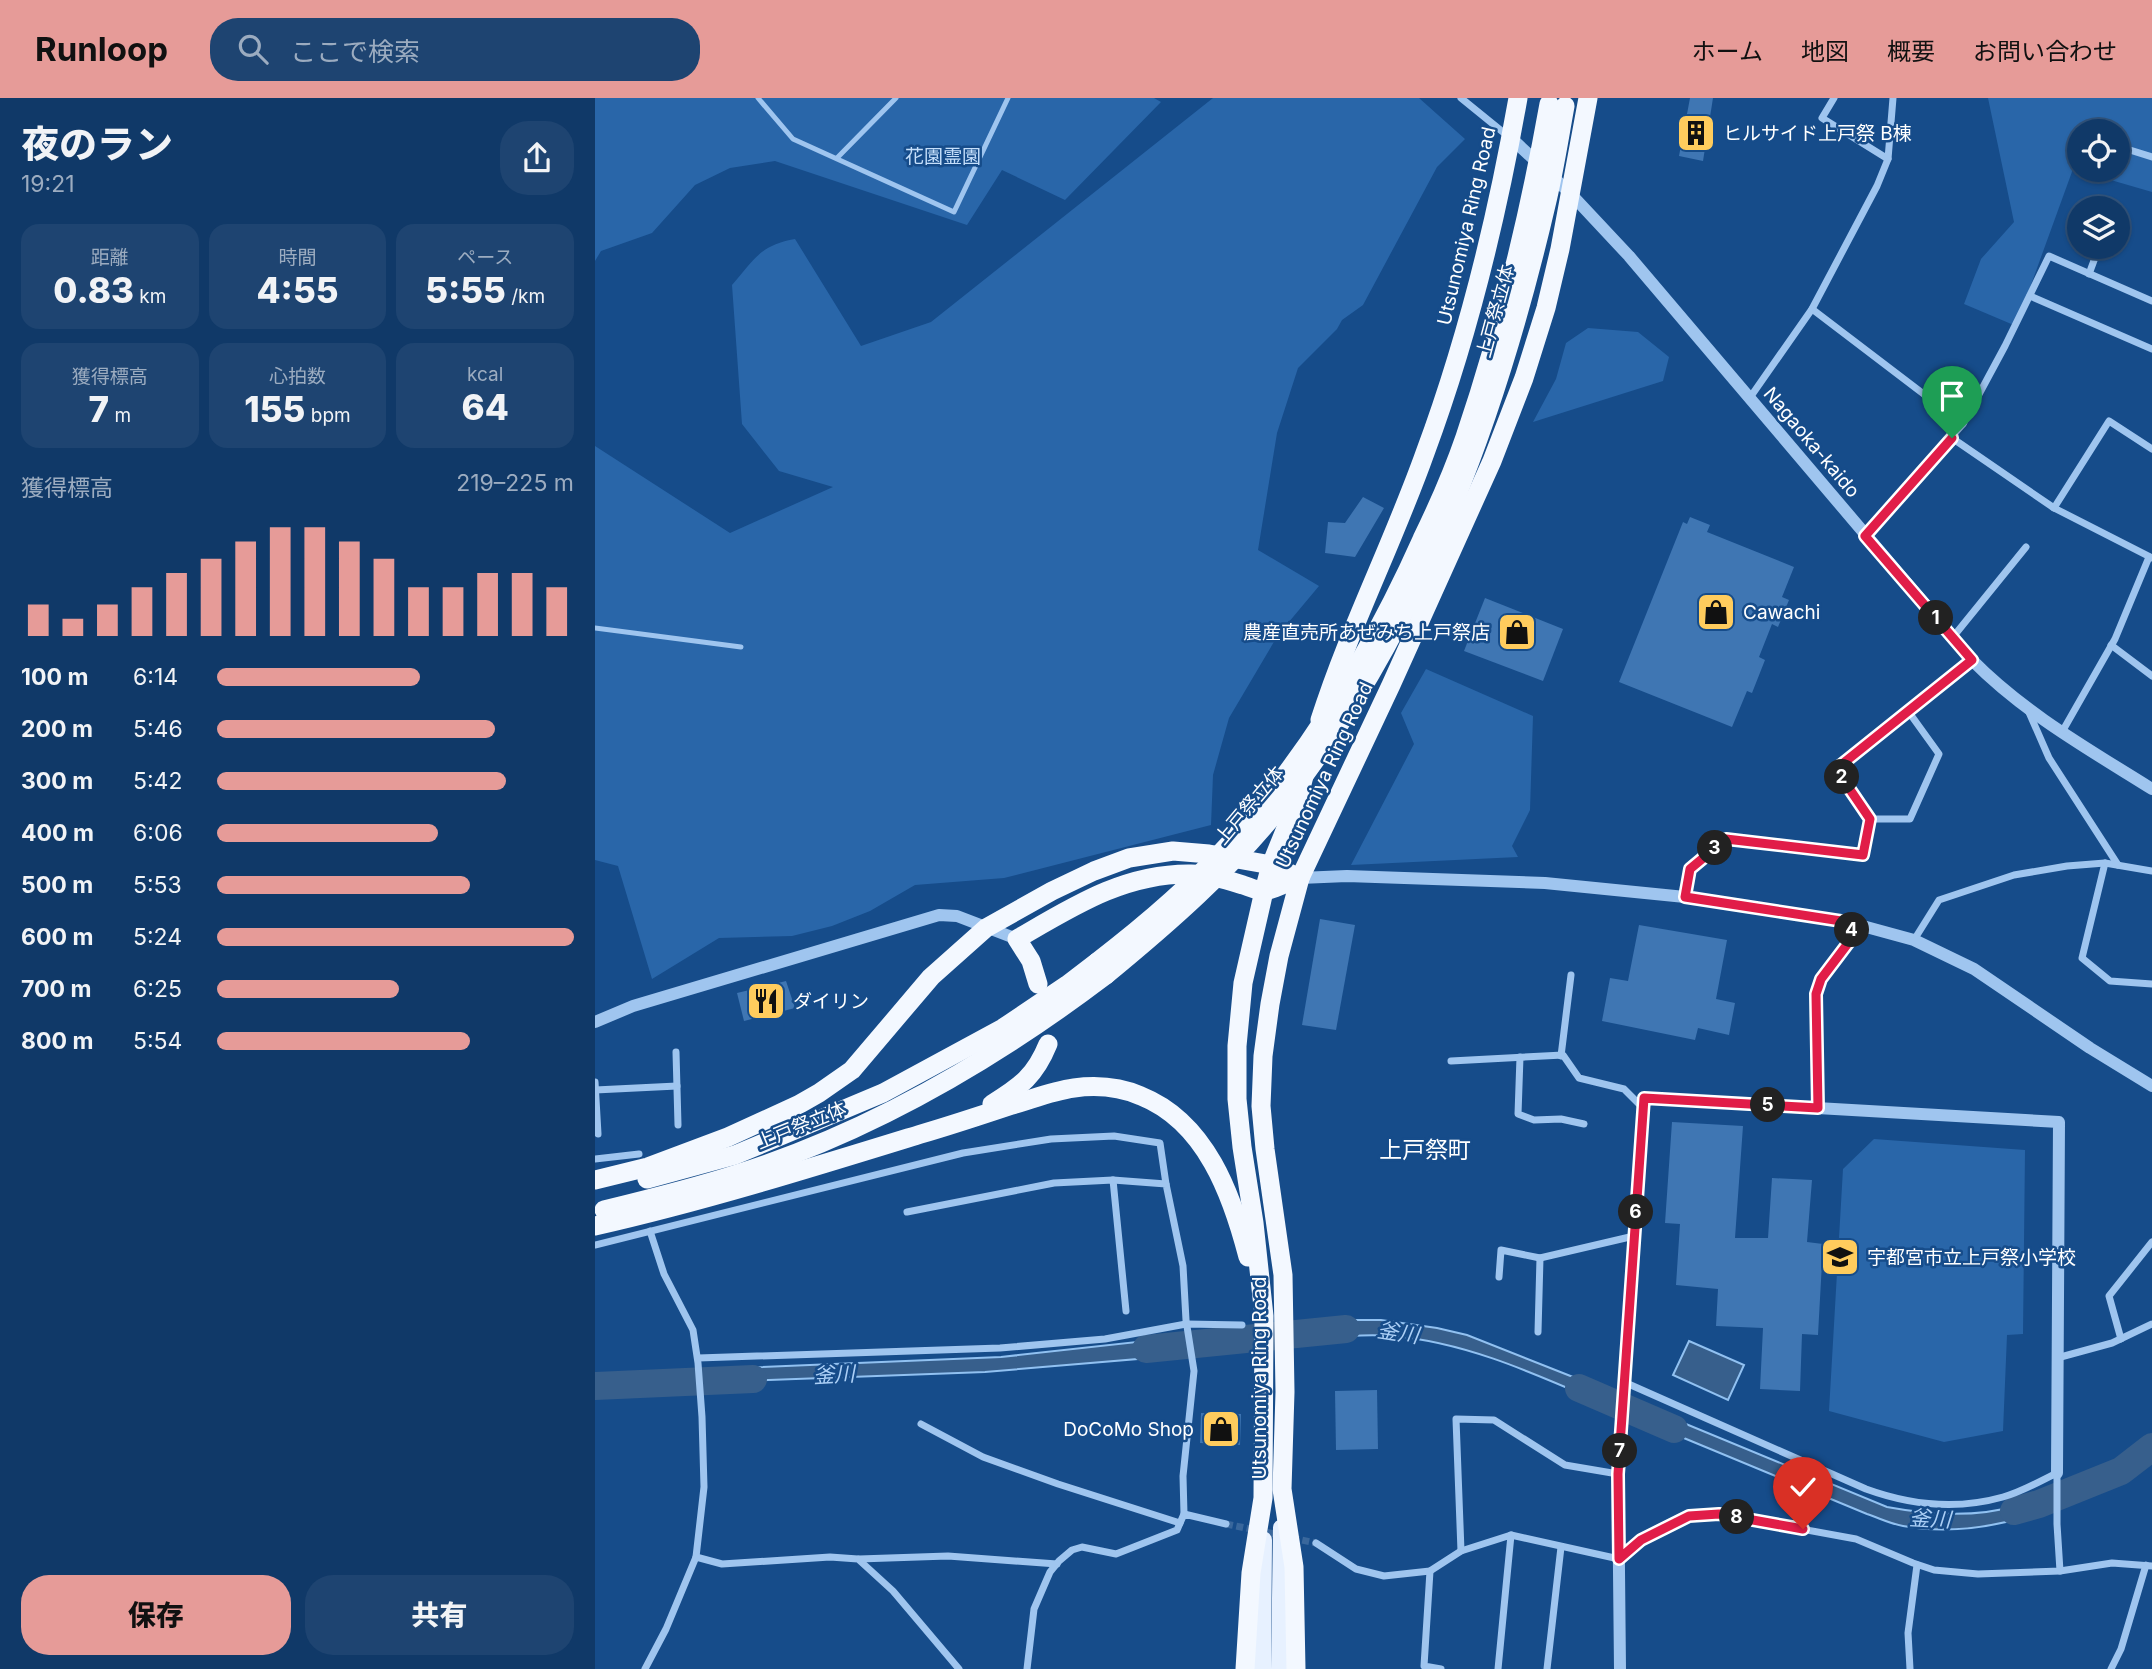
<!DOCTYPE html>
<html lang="ja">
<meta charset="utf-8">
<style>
:root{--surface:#103968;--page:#1e4471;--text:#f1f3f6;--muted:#9cacc0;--line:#30537c;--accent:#e69b98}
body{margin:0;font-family:Inter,"Noto Sans JP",sans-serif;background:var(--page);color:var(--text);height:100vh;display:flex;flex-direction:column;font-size:26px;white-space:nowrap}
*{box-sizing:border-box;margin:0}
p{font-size:23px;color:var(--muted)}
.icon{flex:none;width:38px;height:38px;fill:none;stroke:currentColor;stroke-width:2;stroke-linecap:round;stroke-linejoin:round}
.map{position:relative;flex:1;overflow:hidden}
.panel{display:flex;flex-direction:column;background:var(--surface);width:595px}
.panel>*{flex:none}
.controls{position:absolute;left:1472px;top:21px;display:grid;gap:14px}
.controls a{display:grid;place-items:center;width:63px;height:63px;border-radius:50%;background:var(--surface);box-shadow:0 2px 5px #0004,0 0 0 2px var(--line);font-size:35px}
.pin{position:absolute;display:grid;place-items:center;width:60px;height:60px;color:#fff;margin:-72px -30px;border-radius:50% 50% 50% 0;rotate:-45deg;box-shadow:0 0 7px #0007}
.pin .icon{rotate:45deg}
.km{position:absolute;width:35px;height:35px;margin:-18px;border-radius:50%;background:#222;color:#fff;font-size:19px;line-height:35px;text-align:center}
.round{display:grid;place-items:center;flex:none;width:74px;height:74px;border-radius:28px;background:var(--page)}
.summary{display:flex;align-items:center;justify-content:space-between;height:119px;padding:0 21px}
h1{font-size:38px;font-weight:800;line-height:52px}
.figures{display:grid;grid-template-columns:repeat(3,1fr);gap:10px;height:119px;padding:7px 21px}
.figures div{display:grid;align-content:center;border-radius:18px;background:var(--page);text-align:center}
.figures b{font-size:35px;font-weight:800}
.figures small{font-size:19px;font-weight:400}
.figures p{font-size:19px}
.chart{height:196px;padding:14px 21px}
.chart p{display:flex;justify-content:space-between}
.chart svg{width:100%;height:126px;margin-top:7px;stroke:var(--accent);stroke-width:6}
.primary-button{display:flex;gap:14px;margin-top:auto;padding:14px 21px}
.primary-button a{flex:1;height:80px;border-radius:28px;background:var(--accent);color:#111;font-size:28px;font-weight:800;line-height:80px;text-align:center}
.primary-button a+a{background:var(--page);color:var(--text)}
ul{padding:0 21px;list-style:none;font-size:23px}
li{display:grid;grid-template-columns:112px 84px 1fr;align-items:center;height:52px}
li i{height:18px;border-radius:9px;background:var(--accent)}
header{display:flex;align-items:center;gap:42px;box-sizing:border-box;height:98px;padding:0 35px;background:var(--accent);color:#111}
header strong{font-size:33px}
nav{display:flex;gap:38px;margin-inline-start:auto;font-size:24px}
.search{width:490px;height:63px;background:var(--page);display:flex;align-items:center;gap:18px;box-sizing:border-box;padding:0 24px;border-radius:28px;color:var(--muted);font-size:26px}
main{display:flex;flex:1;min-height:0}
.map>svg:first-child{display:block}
.green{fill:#2966a9;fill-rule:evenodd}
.water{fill:#375f8c;stroke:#91c1f1;stroke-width:2}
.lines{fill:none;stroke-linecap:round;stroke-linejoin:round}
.river{stroke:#375f8c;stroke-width:28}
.building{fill:#3f76b3}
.minor-tunnel{stroke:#39679c;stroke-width:7;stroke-dasharray:7 3.5;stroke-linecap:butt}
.service{stroke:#9fc5ef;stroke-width:5}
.minor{stroke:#9fc5ef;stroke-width:7}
.tertiary{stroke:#9fc5ef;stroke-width:12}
.primary{stroke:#e7f1ff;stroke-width:18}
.trunk{stroke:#f3f8ff;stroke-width:19}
.trunk-bridge{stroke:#f3f8ff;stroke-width:19}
.route-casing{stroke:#fff;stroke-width:14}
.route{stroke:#e11d48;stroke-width:9}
.labels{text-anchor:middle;stroke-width:5;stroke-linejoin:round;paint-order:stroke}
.poi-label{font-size:19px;fill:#fff;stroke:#164c8a;text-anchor:start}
.park-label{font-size:19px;fill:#c5dffb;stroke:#164c8a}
.street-label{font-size:19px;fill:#fff;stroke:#164c8a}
.water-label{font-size:21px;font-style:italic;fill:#abcff6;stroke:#164c8a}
.quarter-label{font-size:23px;fill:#fff;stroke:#164c8a}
</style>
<header>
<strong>Runloop</strong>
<div class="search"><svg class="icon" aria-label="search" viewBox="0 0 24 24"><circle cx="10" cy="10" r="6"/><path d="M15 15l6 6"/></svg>ここで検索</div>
<nav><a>ホーム</a><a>地図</a><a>概要</a><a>お問い合わせ</a></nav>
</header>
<main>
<section class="panel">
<div class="summary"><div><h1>夜のラン</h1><p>19:21</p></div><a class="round"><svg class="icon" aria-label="share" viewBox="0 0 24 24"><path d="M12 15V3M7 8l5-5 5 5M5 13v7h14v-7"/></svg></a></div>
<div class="figures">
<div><p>距離</p><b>0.83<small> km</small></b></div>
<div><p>時間</p><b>4:55</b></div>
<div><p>ペース</p><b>5:55<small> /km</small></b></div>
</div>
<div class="figures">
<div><p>獲得標高</p><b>7<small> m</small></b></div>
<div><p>心拍数</p><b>155<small> bpm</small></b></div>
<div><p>kcal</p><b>64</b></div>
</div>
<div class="chart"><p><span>獲得標高</span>219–225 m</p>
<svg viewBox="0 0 160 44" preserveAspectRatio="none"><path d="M5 44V33M15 44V38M25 44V33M35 44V27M45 44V22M55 44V17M65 44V11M75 44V6M85 44V6M95 44V11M105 44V17M115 44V27M125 44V27M135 44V22M145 44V22M155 44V27"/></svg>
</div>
<ul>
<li><b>100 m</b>6:14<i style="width:57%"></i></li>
<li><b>200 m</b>5:46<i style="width:78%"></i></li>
<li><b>300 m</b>5:42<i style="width:81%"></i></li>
<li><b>400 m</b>6:06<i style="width:62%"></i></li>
<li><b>500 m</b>5:53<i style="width:71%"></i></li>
<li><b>600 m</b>5:24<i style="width:100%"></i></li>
<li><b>700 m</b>6:25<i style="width:51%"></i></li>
<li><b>800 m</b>5:54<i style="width:71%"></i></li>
</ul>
<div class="primary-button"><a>保存</a><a>共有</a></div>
</section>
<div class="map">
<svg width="1557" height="1571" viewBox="0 0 1557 1571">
<rect width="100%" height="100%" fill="#164c8a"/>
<g class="green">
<polygon points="0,0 559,0 566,4 470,102 407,72 372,127 180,63 135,70 100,87 57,135 6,153 0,163"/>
<path d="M618 0H824L870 41 842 69 768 207 747 222 742 231 703 270 682 335 663 452 724 488 683 537 634 620 618 677 616 727 409 780 320 787 275 813 237 828 197 838 124 840 57 881 23 768 0 762V348L135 435 238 389 184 373 147 326 137 187C159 162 165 147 200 141L266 248 336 224Z"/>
<path d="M1393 0H1557V94L1478 71 1421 228 1369 206 1386 161 1419 124ZM1484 33H1522V72H1484Z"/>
<polygon points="993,230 1043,234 1074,259 1068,283 938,324 961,281 971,245"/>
<polygon points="831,571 938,618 935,712 917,748 923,759 756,767 819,646 806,615"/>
<polygon points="1279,1041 1430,1052 1428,1236 1412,1237 1408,1333 1349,1344 1234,1313 1248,1071"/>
</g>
<g class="water">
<path d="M754 1222H786L842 1230 872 1237 1021 1296 1019 1310C949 1280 874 1244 797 1238 768 1236 740 1239 712 1242V1227Z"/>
<polygon points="649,1233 650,1252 604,1255 602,1238"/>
<polygon points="587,1239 590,1257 390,1274 120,1284 119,1271 406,1259"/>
<polygon points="1094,1243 1149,1267 1133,1302 1078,1277"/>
<polygon points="98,1273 99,1288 0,1292 0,1278"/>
<path d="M1045 1307 1292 1409C1335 1417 1379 1420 1421 1408 1433 1405 1445 1398 1456 1392L1455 1411C1408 1428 1358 1437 1308 1428 1296 1426 1284 1420 1272 1416L1043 1321Z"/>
<path d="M1557 1338V1355L1554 1358 1522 1379 1480 1399 1479 1382C1513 1369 1530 1363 1557 1338Z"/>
</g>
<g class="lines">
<g class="river">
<polyline points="551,1251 751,1231"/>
<polyline points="0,1288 158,1281"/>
<polyline points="984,1290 1079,1331"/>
<polyline points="1419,1413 1444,1406 1526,1373 1557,1349"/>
</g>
</g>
<g class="building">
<polygon points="1095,0 1118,0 1108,63 1084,58"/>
<polygon points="768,399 789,410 760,459 730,455 733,424 750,425"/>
<polygon points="1095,419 1115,427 1112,434 1199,469 1187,499 1194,502 1183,529 1177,526 1164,559 1170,562 1157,595 1152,593 1137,629 1024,584 1088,424 1092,426"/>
<polygon points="890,500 968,531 948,583 869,553"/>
<polygon points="725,821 760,827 741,932 707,927"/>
<polygon points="1044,827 1132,842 1121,901 1140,905 1134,937 1103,930 1100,942 1007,923 1015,880 1033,883"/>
<polygon points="191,883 200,910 149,923 142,895"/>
<polygon points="1077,1024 1148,1028 1140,1140 1173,1140 1177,1080 1217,1082 1212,1144 1228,1146 1223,1237 1207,1236 1205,1293 1165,1291 1168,1230 1121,1228 1123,1191 1081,1187 1085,1126 1070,1125"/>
<polygon points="782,1292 783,1351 741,1352 740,1293"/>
<polygon points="606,1315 646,1316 645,1347 605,1345"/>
</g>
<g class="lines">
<g class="minor-tunnel">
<polyline points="631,1426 685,1437"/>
<polyline points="697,1440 721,1445"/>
</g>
<g class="service">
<polyline points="163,0 198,41 359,114 413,0"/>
<polyline points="242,60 301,0"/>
<polyline points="0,530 146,549"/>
</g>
<g class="minor">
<polyline points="866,0 914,39"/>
<polyline points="1239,0 1227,20 1293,61"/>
<polyline points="1522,48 1557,59"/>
<polyline points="1518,110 1519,109"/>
<polyline points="1494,176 1504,149"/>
<polyline points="1435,198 1557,251"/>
<polyline points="1217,211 1368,326"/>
<polyline points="1154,301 1217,211 1282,88 1293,61 1298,0"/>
<polyline points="1357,340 1459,410 1557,460"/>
<polyline points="1459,410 1514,323 1557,351"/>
<polyline points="1270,437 1368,326 1410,248 1454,158 1557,203"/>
<polyline points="1358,539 1431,449"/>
<polyline points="1516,547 1557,578"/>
<polyline points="1433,612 1454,660 1523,767"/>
<polyline points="1467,634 1520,541 1554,459"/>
<polyline points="1275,721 1315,721 1344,656 1313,613"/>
<polyline points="1510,765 1487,860 1515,883 1557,886"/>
<polyline points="1090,799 1095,771 1131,741 1268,757 1275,721 1241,671 1377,562"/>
<polyline points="1319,842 1344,802 1419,777 1472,768 1510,765 1557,773"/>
<polyline points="81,954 83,1027"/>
<polyline points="966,958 976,877"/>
<polyline points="925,959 923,1016 939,1022 966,1021 989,1026"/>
<polyline points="856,963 968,957 984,980 1029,991 1048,1010"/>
<polyline points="0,984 3,1036"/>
<polyline points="0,992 82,988"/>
<polyline points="1223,1011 1221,896 1225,881 1253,843 1259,826"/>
<polyline points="0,1061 44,1056"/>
<polyline points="518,1082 531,1213"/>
<polyline points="312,1114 459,1085 518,1082 571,1086 588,1168 591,1222 599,1273 588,1378 589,1416"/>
<polyline points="0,1147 368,1055 456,1041 519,1038 565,1045 571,1086"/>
<polyline points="904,1179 906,1152 945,1160 1039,1138"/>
<polyline points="943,1234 945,1160"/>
<polyline points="1526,1241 1514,1198 1557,1144"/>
<polyline points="103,1260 405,1250 510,1241 591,1226 647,1227"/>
<polyline points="1462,1260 1517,1245 1557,1226"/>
<path d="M1029 1284 1271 1391C1315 1407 1362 1412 1408 1399 1427 1394 1445 1383 1462 1375V1426L1465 1473"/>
<polyline points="326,1326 388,1359 463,1386 585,1425"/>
<polyline points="721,1445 761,1471 789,1478 835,1473 866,1453 916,1437 1024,1461 1046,1442 1094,1418 1124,1416 1261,1441 1318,1465 1339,1472 1383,1476 1465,1473 1517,1465 1557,1468"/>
<polyline points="866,1453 861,1321 899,1322 970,1367 1023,1376"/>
<polyline points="101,1459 127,1466 235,1459 263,1461 298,1493 364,1571"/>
<polyline points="264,1461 353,1458 462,1466"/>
<polyline points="835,1473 829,1568 846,1571"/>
<polyline points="50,1571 71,1531 101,1459 109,1389 107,1319 103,1265 98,1232 69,1176 55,1133"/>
<polyline points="432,1571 439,1511 455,1474 464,1463 477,1452 487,1449 521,1456 582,1432 589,1416 631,1426"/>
<polyline points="903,1571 916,1437"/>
<polyline points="952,1571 966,1449"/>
<polyline points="1315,1571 1313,1535 1322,1467"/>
<polyline points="1516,1571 1526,1551 1551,1467"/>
</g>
<g class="tertiary">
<path d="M916 40 975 95 1034 158 1377 562C1429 615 1495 652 1557 691"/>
<polyline points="705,780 752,778 950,785 1090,799 1253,824 1319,842 1379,871 1495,950 1557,988"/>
<polyline points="0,924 38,908 344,817 362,818 422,841"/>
<polyline points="1025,1571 1023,1376 1049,1000 1464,1024 1462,1375"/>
</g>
<g class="primary">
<polyline points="667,1571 668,1442"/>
<polyline points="685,1571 687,1430"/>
</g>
<g class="trunk">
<path d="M725 622C754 531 798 445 830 355 872 242 902 119 923 0"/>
<path d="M443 886 436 863 422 841C477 809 529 775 596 776 613 776 632 782 648 787 654 789 663 793 669 793 678 792 695 783 705 780"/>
<path d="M397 1006C426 988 440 978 453 946"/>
<polyline points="52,1081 140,1057 288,995 408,930 472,887 502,864"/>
<polyline points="0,1082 53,1069 133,1039 203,1007 224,995 257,972 336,879 391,830 457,793 499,773 534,760 578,753 614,756 676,767 705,780"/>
<path d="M9 1112C54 1101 99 1090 142 1076 275 1034 400 961 511 877"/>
<path d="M0 1128C110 1103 219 1069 326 1036 357 1027 387 1017 417 1007 438 1001 457 993 479 990 501 987 525 989 546 998 611 1024 637 1097 653 1159"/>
<polyline points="650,1571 656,1475 668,1400 669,1218 659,1125 647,1049 642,1001 642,948 648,885 669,793 676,767 704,698 709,678"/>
<polyline points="701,1571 699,1469 687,1391 690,1294 688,1177 670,1051 666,1008 668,958 675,906 684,858 705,780 796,587 897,363 929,280 951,210 965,151 993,0"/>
</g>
<g class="trunk-bridge">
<path d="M502 864C549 828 596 788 636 744 716 653 778 551 827 441 843 408 858 374 870 339 907 230 934 118 954 6"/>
<path d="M511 877C573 826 635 772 686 708 824 533 901 322 951 107 959 74 964 41 970 8"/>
</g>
</g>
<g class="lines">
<defs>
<polyline id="route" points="1208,1431 1124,1416 1094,1418 1046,1442 1024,1461 1023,1376 1049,1000 1223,1010 1221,896 1226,881 1254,844 1259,825 1090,799 1095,771 1131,741 1268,757 1275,721 1241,671 1377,562 1270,438 1357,340"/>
</defs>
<use href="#route" class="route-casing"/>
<use href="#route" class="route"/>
</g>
<defs>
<symbol id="building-square" viewBox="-11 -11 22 22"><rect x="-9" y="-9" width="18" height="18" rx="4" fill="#ffcc5d" stroke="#164c8a"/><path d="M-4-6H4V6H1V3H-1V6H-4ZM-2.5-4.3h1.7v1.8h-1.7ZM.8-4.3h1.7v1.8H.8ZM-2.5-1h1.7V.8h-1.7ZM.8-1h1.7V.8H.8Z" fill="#111"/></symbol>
<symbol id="shop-square" viewBox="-11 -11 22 22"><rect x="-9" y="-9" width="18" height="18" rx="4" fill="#ffcc5d" stroke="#164c8a"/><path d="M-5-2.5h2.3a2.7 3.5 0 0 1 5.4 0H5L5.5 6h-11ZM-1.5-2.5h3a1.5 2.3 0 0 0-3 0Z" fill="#111"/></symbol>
<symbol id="restaurant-square" viewBox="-11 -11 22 22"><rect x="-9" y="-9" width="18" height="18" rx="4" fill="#ffcc5d" stroke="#164c8a"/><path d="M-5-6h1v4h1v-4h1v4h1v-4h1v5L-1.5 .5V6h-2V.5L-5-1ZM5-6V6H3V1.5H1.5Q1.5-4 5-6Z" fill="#111"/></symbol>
<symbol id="school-square" viewBox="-11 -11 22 22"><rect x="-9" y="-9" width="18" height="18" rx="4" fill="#ffcc5d" stroke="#164c8a"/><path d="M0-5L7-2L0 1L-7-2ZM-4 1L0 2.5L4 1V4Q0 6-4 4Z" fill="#111"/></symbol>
</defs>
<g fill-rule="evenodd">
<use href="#building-square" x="1079" y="13" width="44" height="44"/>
<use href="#shop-square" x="1099" y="492" width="44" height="44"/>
<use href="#shop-square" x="900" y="512" width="44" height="44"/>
<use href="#restaurant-square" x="149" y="881" width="44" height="44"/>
<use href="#school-square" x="1223" y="1137" width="44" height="44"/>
<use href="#shop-square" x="604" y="1309" width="44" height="44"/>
</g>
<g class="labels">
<g class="poi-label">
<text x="1128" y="42">ヒルサイド上戸祭 B棟</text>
<text x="1148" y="521">Cawachi</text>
<text x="895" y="541" text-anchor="end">農産直売所あぜみち上戸祭店</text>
<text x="198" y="910">ダイリン</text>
<text x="1272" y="1166">宇都宮市立上戸祭小学校</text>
<text x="599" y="1338" text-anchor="end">DoCoMo Shop</text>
</g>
<g class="park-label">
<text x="348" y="65">花園霊園</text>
</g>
<g class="street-label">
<text transform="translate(871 128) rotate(-77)" y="7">Utsunomiya Ring Road</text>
<text transform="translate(900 213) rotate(-75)" y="7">上戸祭立体</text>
<text transform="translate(1217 344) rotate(50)" y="7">Nagaoka-kaido</text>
<text transform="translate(729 677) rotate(-65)" y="7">Utsunomiya Ring Road</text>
<text transform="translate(654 707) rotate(-50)" y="7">上戸祭立体</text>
<text transform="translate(206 1027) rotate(-22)" y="7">上戸祭立体</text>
<text transform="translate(664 1280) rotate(-90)" y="7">Utsunomiya Ring Road</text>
</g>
<g class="water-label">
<text transform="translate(803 1235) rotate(8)" y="7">釜川</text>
<text transform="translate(239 1277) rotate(-3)" y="7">釜川</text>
<text transform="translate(1335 1421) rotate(3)" y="7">釜川</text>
</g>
<g class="quarter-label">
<text x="830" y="1060">上戸祭町</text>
</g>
</g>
</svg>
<div class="controls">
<a><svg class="icon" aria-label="locate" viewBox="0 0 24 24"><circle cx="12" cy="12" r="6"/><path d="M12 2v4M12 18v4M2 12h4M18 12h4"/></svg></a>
<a><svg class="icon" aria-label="layers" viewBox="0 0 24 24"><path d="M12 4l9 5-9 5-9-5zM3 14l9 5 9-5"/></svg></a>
</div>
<div class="pin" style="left:1357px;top:340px;background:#1e9e55"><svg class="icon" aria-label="arrive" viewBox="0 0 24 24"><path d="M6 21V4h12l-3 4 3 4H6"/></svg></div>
<div class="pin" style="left:1208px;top:1431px;background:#d93025"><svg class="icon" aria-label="check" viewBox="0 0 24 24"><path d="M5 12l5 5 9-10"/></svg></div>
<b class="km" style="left:1341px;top:520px">1</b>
<b class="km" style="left:1247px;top:679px">2</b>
<b class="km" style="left:1120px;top:750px">3</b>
<b class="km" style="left:1257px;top:832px">4</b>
<b class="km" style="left:1173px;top:1007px">5</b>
<b class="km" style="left:1041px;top:1114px">6</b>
<b class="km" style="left:1025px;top:1353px">7</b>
<b class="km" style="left:1142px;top:1419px">8</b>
</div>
</main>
